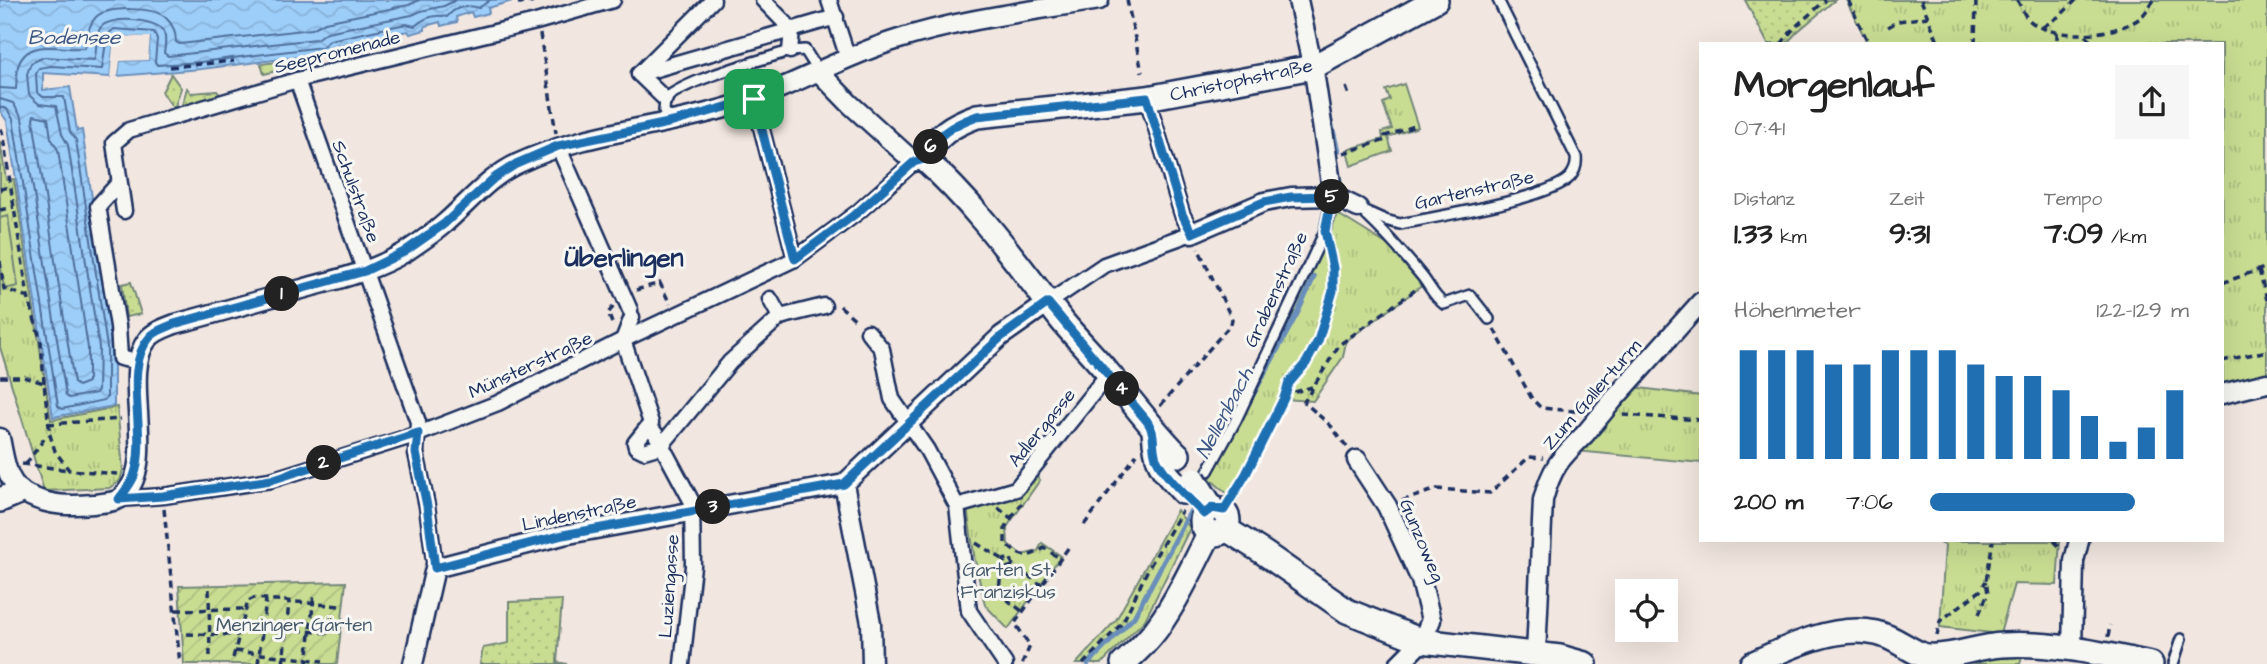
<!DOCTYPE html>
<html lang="de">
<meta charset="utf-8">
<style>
:root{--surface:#fff;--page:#f6f6f6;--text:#222;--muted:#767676;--accent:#1f6fb2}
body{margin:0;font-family:"Architects Daughter",sans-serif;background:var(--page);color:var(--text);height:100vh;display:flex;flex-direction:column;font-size:26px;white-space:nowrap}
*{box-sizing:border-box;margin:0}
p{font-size:23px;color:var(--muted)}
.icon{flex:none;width:38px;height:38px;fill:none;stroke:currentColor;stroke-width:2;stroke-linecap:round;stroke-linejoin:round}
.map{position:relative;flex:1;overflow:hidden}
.details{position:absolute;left:1699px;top:42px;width:525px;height:500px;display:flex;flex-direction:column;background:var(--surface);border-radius:0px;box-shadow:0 7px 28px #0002}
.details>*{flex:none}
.controls{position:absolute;left:1615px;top:579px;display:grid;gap:14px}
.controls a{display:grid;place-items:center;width:63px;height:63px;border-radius:0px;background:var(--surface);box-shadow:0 7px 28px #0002;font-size:35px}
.pin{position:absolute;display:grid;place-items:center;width:60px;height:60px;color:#fff;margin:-30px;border-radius:14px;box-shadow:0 4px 10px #0006}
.km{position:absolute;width:35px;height:35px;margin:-18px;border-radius:50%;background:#222;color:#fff;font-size:19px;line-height:35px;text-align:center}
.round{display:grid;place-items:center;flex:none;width:74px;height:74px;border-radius:0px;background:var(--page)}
.headline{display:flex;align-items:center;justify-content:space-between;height:119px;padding:0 35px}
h1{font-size:38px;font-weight:700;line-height:52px}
.stats{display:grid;grid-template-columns:repeat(3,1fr);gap:10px;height:119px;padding:7px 35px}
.stats div{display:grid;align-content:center}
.stats b{font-size:30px;font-weight:700}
.stats small{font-size:19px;font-weight:400}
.stats p{font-size:19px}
.chart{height:196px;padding:14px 35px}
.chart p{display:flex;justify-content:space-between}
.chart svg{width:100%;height:126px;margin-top:7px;stroke:var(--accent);stroke-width:6}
ul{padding:0 35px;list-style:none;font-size:23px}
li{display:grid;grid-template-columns:112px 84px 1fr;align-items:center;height:52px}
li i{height:18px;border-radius:9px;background:var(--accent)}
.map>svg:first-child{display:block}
.grass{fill:url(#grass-dots);stroke:#728678;stroke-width:2}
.park{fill:url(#park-tufts);stroke:#728678;stroke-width:2}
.garden{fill:url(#garden-furrows);stroke:#728678;stroke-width:2}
.pitch{fill:#c9dd92;stroke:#728678;stroke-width:2}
.water{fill:url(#water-waves);stroke:#698ebb;stroke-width:2}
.pier{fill:#f2e7e0}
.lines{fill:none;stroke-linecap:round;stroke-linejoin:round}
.shore{stroke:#4f6f9c;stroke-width:2}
.stream{stroke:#698ebb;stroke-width:5}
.service-casing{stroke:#1b2f5e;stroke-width:14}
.pedestrian-casing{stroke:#1b2f5e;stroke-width:19}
.minor-casing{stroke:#1b2f5e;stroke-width:23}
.tertiary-casing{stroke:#1b2f5e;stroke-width:28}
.path{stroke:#1b2f5e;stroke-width:3.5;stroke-dasharray:7 5;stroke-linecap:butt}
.service{stroke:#f6f6f2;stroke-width:9}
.pedestrian{stroke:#f6f6f2;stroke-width:14}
.minor{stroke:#f6f6f2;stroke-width:18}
.tertiary{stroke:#f6f6f2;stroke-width:23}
.minor-bridge-casing{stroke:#1b2f5e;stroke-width:23;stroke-linecap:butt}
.tertiary-bridge-casing{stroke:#1b2f5e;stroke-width:28;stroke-linecap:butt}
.minor-bridge{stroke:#f6f6f2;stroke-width:18}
.tertiary-bridge{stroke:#f6f6f2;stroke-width:23}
.route-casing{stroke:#fff;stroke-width:14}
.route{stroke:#1f6fb2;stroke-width:9}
.labels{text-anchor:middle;stroke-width:6;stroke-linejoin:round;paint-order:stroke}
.street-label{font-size:19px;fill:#1b2f5e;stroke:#f6f6f2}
.park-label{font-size:19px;fill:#465a6b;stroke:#f6f6f2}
.water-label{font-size:21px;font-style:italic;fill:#3c5785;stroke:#f6f6f2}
.district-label{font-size:26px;font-weight:bold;fill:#1b2f5e;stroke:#f6f6f2}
</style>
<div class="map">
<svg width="2267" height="664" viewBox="0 0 2267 664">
<defs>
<pattern id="grass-dots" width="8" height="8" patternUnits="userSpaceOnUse" patternTransform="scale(1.75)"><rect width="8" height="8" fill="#c9dd92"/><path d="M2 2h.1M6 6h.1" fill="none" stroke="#acbe80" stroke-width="1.8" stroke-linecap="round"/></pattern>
<pattern id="park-tufts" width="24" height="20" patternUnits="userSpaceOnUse" patternTransform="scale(1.75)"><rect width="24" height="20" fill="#c9dd92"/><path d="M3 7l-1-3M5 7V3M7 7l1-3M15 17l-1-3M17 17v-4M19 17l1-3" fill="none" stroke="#acbe80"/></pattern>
<pattern id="garden-furrows" width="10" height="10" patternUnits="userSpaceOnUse" patternTransform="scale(1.75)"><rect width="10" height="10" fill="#c9dd92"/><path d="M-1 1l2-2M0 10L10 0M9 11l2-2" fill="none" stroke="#acbe80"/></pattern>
<pattern id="water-waves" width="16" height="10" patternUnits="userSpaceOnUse" patternTransform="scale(1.75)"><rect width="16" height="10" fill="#9dcef9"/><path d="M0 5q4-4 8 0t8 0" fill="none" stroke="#87b1d8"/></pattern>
</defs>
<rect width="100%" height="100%" fill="#f2e7e0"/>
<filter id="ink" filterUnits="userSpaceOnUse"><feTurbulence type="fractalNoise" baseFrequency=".0143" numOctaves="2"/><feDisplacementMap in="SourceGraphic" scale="14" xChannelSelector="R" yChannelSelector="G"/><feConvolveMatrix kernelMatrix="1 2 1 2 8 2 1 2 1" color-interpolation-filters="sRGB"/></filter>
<g filter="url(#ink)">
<g class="grass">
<polygon points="1745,0 1835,0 1797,32 1786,44 1768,44"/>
<polygon points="292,60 293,67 264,74 261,64"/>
<polygon points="171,74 181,88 174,109 162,92"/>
<polygon points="187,88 191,93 217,91 224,99 181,108"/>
<polygon points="131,282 141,314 126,317 122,284"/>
<polygon points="562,600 557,662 567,664 480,664 483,648 509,643 509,602"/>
</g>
<g class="park">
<polygon points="1846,0 2267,0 2267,383 2223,394 2222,44 1868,44"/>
<polygon points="1404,84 1418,127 1388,137 1392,151 1351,166 1347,150 1383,139 1382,132 1392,129 1383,103 1390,100 1386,90"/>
<polygon points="0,141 6,180 14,179 51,420 117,407 123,470 120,481 109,488 44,491 0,347"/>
<polygon points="1338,214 1407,257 1427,282 1346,341 1343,357 1313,401 1284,399 1236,501 1210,479"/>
<polygon points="1632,387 1701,396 1701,463 1576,451"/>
<polygon points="1034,474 1040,480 1007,527 1008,544 1022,555 1038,551 1042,543 1061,556 1008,629 985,605 975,561 967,508"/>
<polygon points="1177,510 1190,528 1145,620 1101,664 1076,664 1116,620"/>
<polygon points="1935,541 2060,541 2057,585 2014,584 2000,634 1940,627 1945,545"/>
<polygon points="2024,651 2020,664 1959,664"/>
</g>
<polygon class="garden" points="346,582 337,664 184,664 179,586"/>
<polygon class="pitch" points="8,216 18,286 4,289 0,261 0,218"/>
<polygon class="water" points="0,0 516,0 488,8 489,13 473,17 471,12 456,17 457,22 441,26 440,22 425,26 425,30 410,34 408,31 330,47 331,53 201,69 118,76 120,61 148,60 150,38 114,36 110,77 43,73 43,90 70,87 77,131 82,130 114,347 114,406 53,417 7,121 0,111"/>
<polygon class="pier" points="114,36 150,37 148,60 120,61 118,76 114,76 117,58 145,56 146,41 117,39 113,76 110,77"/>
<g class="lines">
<g class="shore">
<path d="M0 88 16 89C17 81 16 73 18 66 28 36 63 51 85 48 88 38 87 26 96 17 108 6 153 7 165 17 173 24 176 32 176 42L180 44 312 29 325 22 409 5 419 0"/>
<path d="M0 99 13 103 22 118 66 396 69 398 96 393 98 390 99 347 68 145 62 134 56 106 39 104 29 95 27 74 31 63 44 57 94 60C98 50 94 36 101 27 109 16 156 18 163 31 167 37 165 46 164 53L168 56 316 39 327 32 412 15 421 11 444 6 456 0"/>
<path d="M0 107 7 109 13 119 58 406 62 409 104 400 107 397V347L76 140 70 132 64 97H43L37 92 36 74 39 68 51 66 102 69 107 35 114 29 154 32 157 39 155 62 157 65 200 62 322 47 330 40 406 24 415 26C424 18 434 13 447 17 455 7 467 4 479 8L490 0"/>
<polygon points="34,115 48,118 51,138 58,150 88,348 88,382 78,386 74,383 33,119"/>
</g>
<g class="stream">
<polyline points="1329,113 1338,151"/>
<polyline points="1245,410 1298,312 1314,277"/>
<polyline points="1088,664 1134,617 1197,499"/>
</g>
<defs>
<g id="service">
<path d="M673 122 664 111 665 99C688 79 758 61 790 51L805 50 819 72"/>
<path d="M1358 208 1385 220 1400 224C1434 217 1549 199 1570 177 1575 171 1577 164 1576 157L1498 0"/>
<path d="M1366 215C1386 234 1403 253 1420 274 1429 284 1433 296 1444 304L1470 295 1489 319"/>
<polyline points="1208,471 1236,420 1325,231 1332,196"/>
<polyline points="2173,664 2181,639"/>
</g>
<g id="pedestrian">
<polyline points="763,0 792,30 790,51"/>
<polyline points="829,0 848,58"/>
<polyline points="640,73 713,0"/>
<polyline points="639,74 836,17"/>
<polyline points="639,74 665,99"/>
<polyline points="297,80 418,422 416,453 427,506 435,568"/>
<polyline points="754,99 795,259"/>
<polyline points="558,146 630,310"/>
<polyline points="119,183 98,206 118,326 120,358 138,362"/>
<polyline points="124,211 114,143 129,130 297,80 536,22 613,0"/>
<polyline points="1048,303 1104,265 1192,233 1182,214 1147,98"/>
<polyline points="632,317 623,340 651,423 635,443 636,447 644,451 661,446 730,362 780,317 770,299"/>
<polyline points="780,317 824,306"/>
<polyline points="868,332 882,349 892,399 927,450 957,506 969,611 1005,664"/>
<polyline points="655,433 692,502 693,566 682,664"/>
<polyline points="119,499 163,496 271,480 418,434 498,403 623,340 795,259 858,212 914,162"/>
<polyline points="957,506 1016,489 1109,373"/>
</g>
<g id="minor">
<polyline points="1298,0 1315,78 1333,196"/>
<polyline points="819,72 850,104 914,162 924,159"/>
<polyline points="1192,233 1264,202 1291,197 1333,196 1358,208"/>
<polyline points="2222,394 2267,383"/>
<polyline points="1614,399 1701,302"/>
<path d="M0 438C5 461 6 486 30 496 51 506 70 506 93 504 100 503 112 503 119 499 162 469 119 376 147 340 154 331 165 328 175 324 217 313 260 300 302 289 338 279 375 271 407 251 420 242 434 233 445 223 469 202 490 176 519 163 585 132 659 128 729 107 787 90 838 58 896 40 961 19 1031 11 1099 0"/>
<polyline points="1357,460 1387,506 1421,580 1431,620 1422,641 1399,664"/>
<polyline points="844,484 871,623 872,664"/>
<polyline points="2072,650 2074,561 2079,541"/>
<path d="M1536 654 1543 500C1552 466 1561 458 1585 434"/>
<polyline points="413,664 435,568 563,535 844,484 1001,336 1048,303"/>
</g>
<g id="tertiary">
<path d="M1154 431C1156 464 1161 468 1183 492"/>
<path d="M1178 455C1153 430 1132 401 1109 374 1094 356 1078 340 1063 322 1019 266 977 206 924 159 936 135 952 125 977 116L1147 98 1313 67 1436 0"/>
<polyline points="0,500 19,492"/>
<circle cx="1215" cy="521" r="13"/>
<polyline points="1226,529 1264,553 1347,611 1422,641 1560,657 1585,664"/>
<path d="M1928 656C1953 658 1978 646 2002 645 2052 642 2103 654 2151 664"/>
<path d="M1123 664C1137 651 1150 639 1160 624 1180 596 1194 563 1210 533"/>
<path d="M1752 664C1788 647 1836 624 1876 633 1893 636 1908 650 1925 656"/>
</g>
</defs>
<use href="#service" class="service-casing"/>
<use href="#pedestrian" class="pedestrian-casing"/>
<use href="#minor" class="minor-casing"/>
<use href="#tertiary" class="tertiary-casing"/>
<g class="path">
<polyline points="519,0 520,4 531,1 533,6"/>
<polyline points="1127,0 1142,72"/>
<polyline points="1848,0 1869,44"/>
<polyline points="1921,0 1939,44"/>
<path d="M2017 0C2021 6 2024 15 2028 19 2051 42 2116 36 2140 18 2145 14 2150 5 2154 0"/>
<polyline points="1888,27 1898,21 1928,17"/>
<polyline points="2043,27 2061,15 2076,0"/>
<polyline points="2057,32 2057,44"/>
<polyline points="540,34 556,133"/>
<polyline points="2086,35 2092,44"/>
<polyline points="1781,44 1795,27 1826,0"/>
<polyline points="1975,44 1976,0"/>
<polyline points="170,67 234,61"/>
<polyline points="1346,87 1350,98"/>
<polyline points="0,129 2,131 28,297 41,342 44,383"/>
<polyline points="1343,153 1386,140 1385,136 1415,126"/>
<polyline points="0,189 10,187"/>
<polyline points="0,210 14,207"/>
<polyline points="0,261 4,289 28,297"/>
<polyline points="2259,270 2267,300"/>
<polyline points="2222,283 2267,267"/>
<polyline points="636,290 660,283 670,304"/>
<polyline points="840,306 857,321"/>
<polyline points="612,323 608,313 614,306"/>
<polyline points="1494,329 1532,399 1541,408 1584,412"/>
<polyline points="2222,361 2267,351"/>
<polyline points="0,377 24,377 44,383 50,435 55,451 69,470 117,474"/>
<polyline points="1284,398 1295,392 1312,387"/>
<polyline points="1160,406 1231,324 1232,319 1198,248"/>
<polyline points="1623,415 1701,420"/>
<polyline points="48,424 121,419"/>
<polyline points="1347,447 1331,426 1304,402 1339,345 1418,288"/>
<polyline points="22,464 69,470"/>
<polyline points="26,464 44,439 50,435"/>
<path d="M1231 500 1284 398C1290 380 1298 377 1307 361 1316 348 1319 335 1323 320 1332 290 1336 282 1329 250"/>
<polyline points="1402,501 1437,489 1490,493 1529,457 1543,458"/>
<path d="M998 508 1011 518 1005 528V543C1019 557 1027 560 1044 548L1061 559"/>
<polyline points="164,509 180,664"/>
<polyline points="1011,518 1022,503"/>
<polyline points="1084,525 1137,454"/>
<polyline points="2054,541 2060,547"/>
<polyline points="976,543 1004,560"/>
<polyline points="1013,566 1006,568 1004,560 1011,558 1013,566 1042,585"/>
<polyline points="1006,568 1000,580 999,593 1023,612"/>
<polyline points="209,589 210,659"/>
<polyline points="176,610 244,609"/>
<polyline points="1979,614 1988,593 1986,581 1993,541"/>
<polyline points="249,626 328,633"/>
<polyline points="187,634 238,635"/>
<polyline points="1937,636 1940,621 1980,591 1986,581"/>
<polyline points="2108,637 2110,625"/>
<polyline points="235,651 323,661"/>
<polyline points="233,658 248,601 254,598 340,606"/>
<polyline points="258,664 266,600"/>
<polyline points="283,664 289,602"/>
<polyline points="307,664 314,594"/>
<polyline points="1022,664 1030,646 1015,623 1071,544"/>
<polyline points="1083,664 1123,622 1148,569 1182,511"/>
</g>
<use href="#service" class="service"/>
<use href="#pedestrian" class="pedestrian"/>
<use href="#minor" class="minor"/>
<use href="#tertiary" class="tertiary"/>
<defs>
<polyline id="minor-bridge" points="1585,434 1614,399"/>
<polyline id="tertiary-bridge" points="1194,479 1212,508"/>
</defs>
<use href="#minor-bridge" class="minor-bridge-casing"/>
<use href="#tertiary-bridge" class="tertiary-bridge-casing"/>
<use href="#minor-bridge" class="minor-bridge"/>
<use href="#tertiary-bridge" class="tertiary-bridge"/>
</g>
</g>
<g class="lines" filter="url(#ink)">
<defs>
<path id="route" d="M1147 98 1182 214 1192 233 1264 202 1291 197 1332 196 1325 231 1333 268V291L1318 341 1306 363 1289 383 1284 398 1246 474 1224 510 1212 508 1204 514C1188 497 1166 479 1156 458 1151 444 1157 435 1147 421L1048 303 1001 337 844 484 563 535 435 568 427 506 416 453 418 433 271 480 163 496 119 499C124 492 131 484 134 476 149 436 121 368 150 337 156 330 166 328 174 324L365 271 404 252 444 224 494 178 516 164 558 146 673 122 754 99 795 259 858 212 914 162 924 159C936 135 952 125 977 116Z"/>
</defs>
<use href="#route" class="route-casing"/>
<use href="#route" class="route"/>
</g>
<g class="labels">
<g class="street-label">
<text transform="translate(337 51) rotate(-14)" y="7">Seepromenade</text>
<text transform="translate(1241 79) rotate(-12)" y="7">Christophstraße</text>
<text transform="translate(1474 189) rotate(-13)" y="7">Gartenstraße</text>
<text transform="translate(357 191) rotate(70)" y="7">Schulstraße</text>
<text transform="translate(1275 289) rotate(-65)" y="7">Grabenstraße</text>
<text transform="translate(530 364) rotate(-25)" y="7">Münsterstraße</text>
<text transform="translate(1591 394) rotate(-49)" y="7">Zum Gallerturm</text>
<text transform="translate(1041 427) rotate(-51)" y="7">Adlergasse</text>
<text transform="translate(579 512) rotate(-12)" y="7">Lindenstraße</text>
<text transform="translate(1423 540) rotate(67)" y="7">Gunzoweg</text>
<text transform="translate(668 586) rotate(-86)" y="7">Luziengasse</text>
</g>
<g class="park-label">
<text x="1008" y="576">Garten St.<tspan x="1008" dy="22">Franziskus</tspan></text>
<text x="294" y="631">Menzinger Gärten</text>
</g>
<g class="water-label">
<text x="74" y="44">Bodensee</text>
<text transform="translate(1224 413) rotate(-62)" y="7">Nellenbach</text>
</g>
<g class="district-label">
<text x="624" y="266">Überlingen</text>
</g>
</g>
</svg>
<div class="controls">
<a><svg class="icon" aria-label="locate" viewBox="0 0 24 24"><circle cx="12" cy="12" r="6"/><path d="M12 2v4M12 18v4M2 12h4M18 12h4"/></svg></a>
</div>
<div class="pin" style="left:754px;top:99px;background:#1e9e55"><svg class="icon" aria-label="arrive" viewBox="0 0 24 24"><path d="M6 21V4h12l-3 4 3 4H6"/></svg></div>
<b class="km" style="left:282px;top:294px">1</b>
<b class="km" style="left:324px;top:463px">2</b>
<b class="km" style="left:713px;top:507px">3</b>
<b class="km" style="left:1122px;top:389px">4</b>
<b class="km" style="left:1332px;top:197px">5</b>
<b class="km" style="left:931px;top:147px">6</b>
<section class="details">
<div class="headline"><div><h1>Morgenlauf</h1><p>07:41</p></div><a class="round"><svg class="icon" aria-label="share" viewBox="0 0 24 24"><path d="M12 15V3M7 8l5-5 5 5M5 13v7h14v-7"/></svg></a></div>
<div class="stats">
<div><p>Distanz</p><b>1.33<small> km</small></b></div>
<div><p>Zeit</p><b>9:31</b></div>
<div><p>Tempo</p><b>7:09<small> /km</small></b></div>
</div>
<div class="chart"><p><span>Höhenmeter</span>122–129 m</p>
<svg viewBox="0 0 160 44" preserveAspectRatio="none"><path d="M5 44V6M15 44V6M25 44V6M35 44V11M45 44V11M55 44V6M65 44V6M75 44V6M85 44V11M95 44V15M105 44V15M115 44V20M125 44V29M135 44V38M145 44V33M155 44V20"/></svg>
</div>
<ul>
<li><b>200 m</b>7:06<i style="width:79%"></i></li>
</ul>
</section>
</div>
